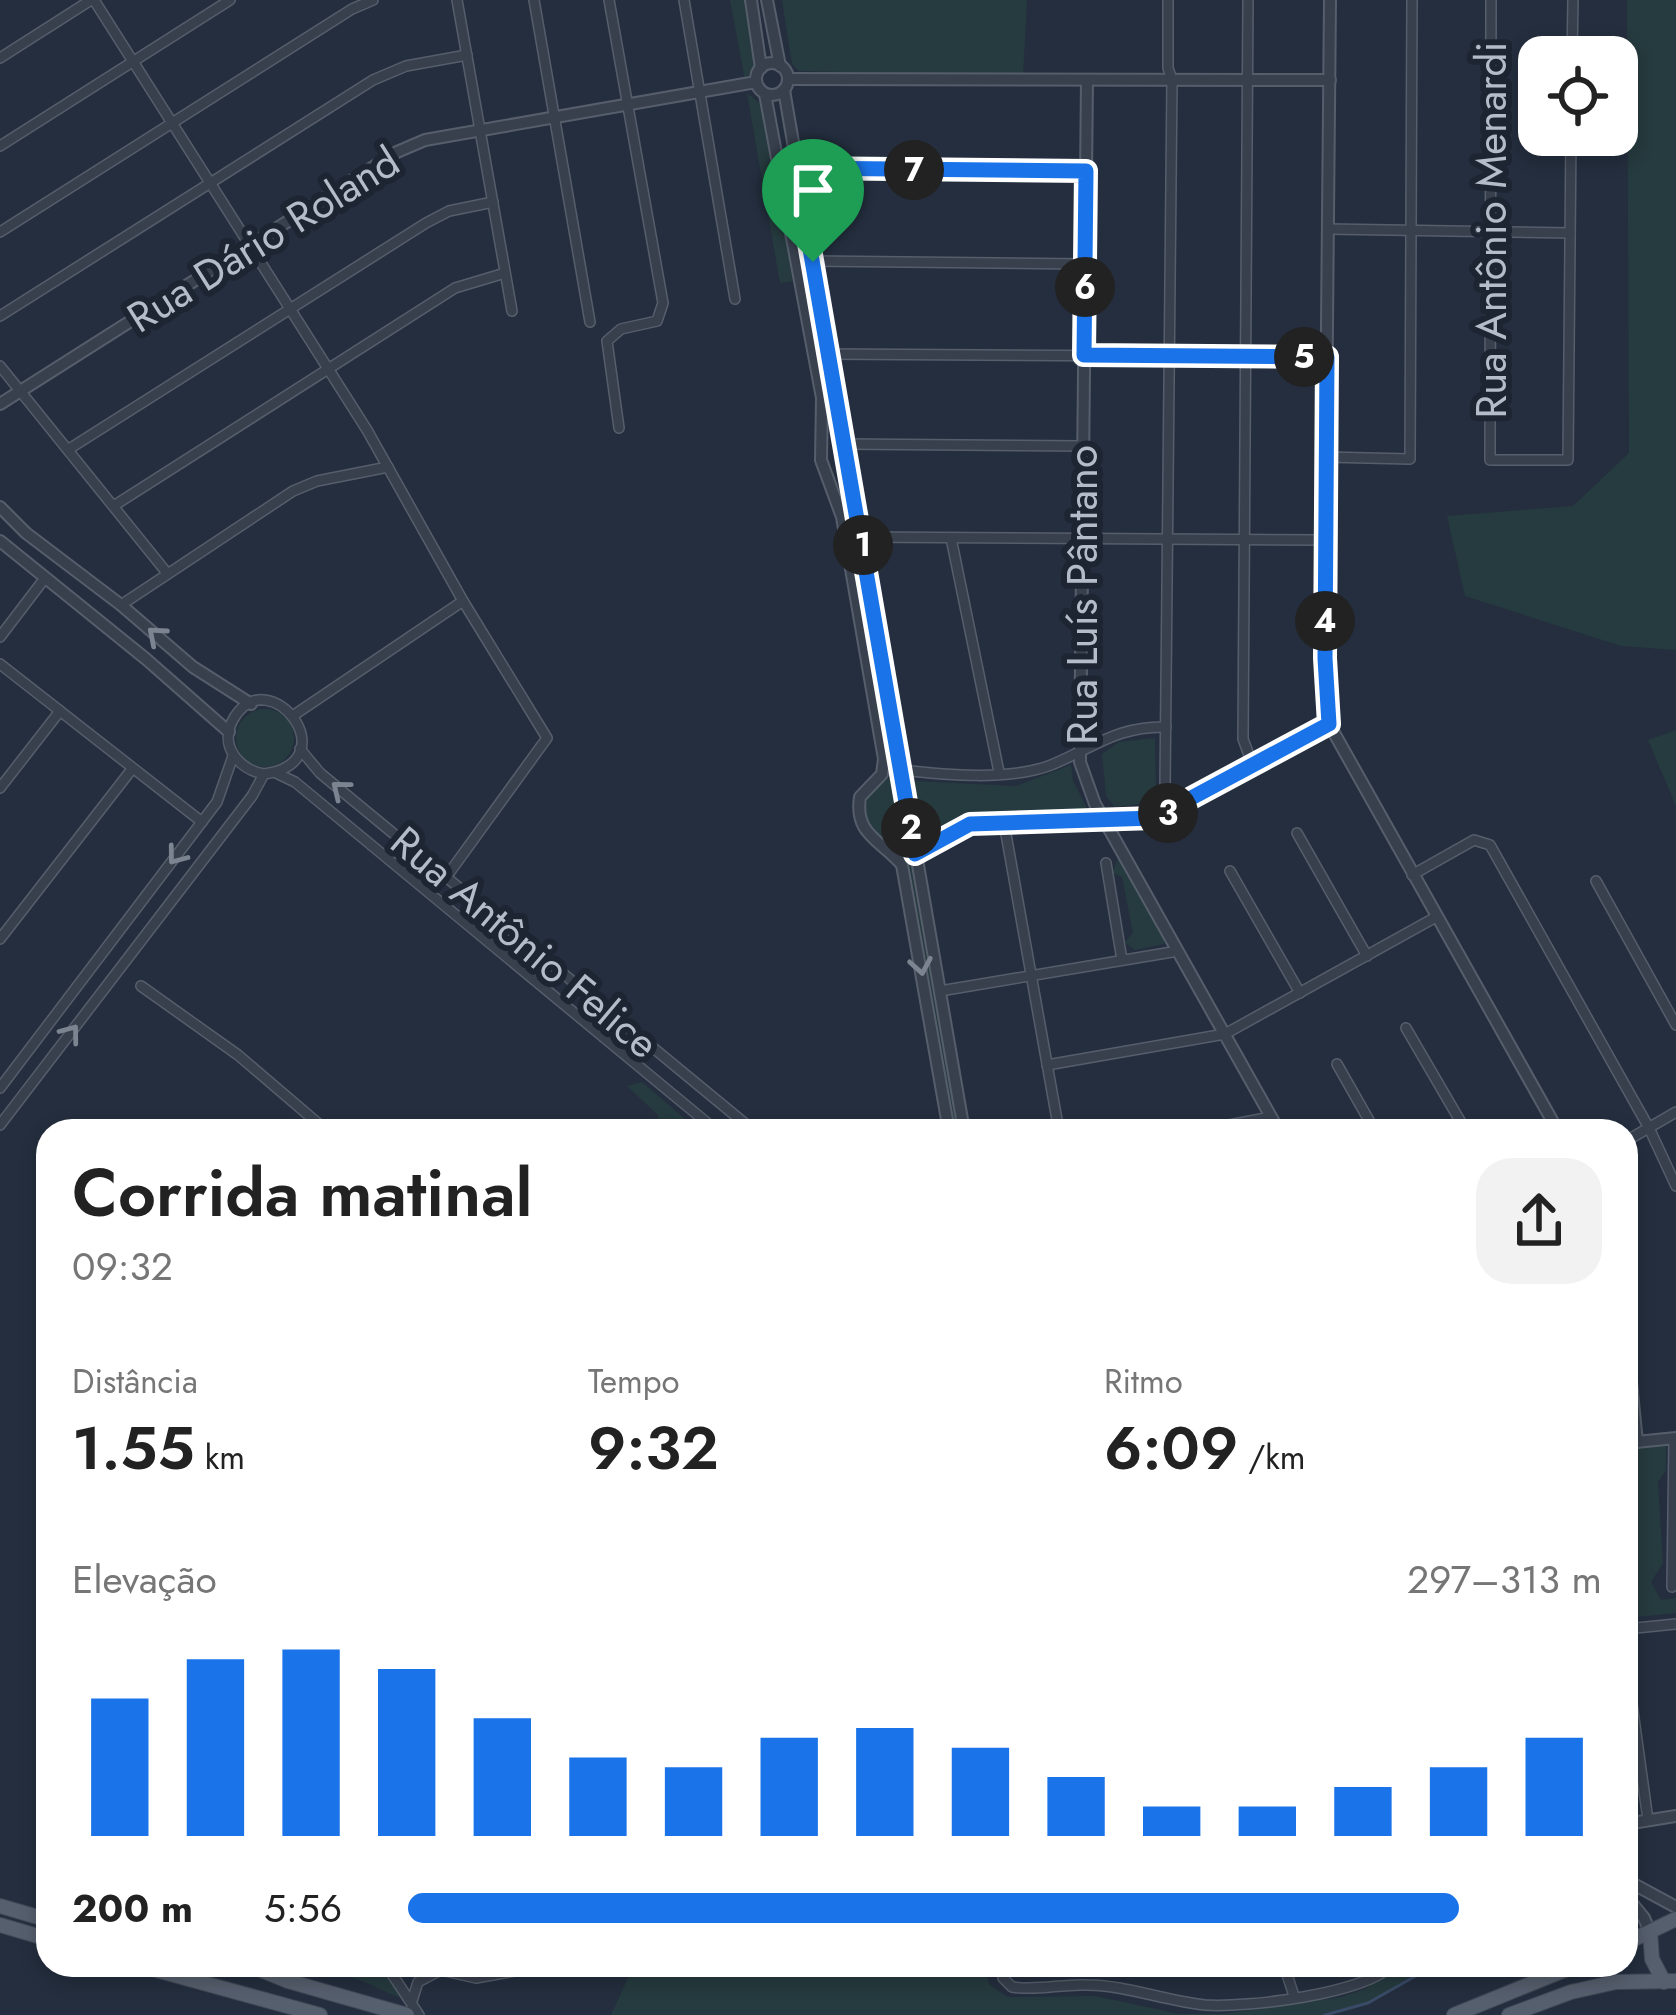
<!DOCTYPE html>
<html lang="pt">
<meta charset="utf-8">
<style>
:root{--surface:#fff;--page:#f2f2f2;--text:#222;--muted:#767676;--accent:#1a73e8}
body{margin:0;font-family:Jost,sans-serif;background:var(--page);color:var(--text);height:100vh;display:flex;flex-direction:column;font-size:45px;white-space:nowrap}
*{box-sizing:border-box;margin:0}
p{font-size:39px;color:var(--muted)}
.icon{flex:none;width:66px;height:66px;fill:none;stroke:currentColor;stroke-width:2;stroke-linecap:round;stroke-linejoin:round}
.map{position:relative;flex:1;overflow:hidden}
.sheet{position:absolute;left:36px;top:1119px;width:1602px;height:858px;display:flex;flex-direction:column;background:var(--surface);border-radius:36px;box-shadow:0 6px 18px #0003}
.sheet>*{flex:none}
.controls{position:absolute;left:1518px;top:36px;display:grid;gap:24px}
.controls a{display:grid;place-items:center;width:120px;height:120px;border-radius:24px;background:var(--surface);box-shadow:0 6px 18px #0003;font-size:60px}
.pin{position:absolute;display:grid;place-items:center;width:102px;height:102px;color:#fff;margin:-123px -51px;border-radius:50% 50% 50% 0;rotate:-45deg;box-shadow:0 0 12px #0007}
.pin .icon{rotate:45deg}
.km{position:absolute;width:60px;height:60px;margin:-30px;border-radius:50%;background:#222;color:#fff;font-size:33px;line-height:60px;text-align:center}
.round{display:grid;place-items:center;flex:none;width:126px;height:126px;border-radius:36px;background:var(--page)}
.head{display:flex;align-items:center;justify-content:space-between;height:204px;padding:0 36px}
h1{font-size:66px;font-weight:600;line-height:90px}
.figures{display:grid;grid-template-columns:repeat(3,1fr);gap:18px;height:204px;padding:12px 36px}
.figures div{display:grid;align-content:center}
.figures b{font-size:60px;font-weight:600}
.figures small{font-size:33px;font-weight:400}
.figures p{font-size:33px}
.chart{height:336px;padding:24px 36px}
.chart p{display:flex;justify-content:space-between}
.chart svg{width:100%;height:216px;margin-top:12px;stroke:var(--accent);stroke-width:6}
ul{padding:0 36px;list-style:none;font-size:39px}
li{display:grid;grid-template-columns:192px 144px 1fr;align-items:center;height:90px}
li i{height:30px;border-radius:15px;background:var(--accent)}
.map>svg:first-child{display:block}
.green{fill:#263b3f}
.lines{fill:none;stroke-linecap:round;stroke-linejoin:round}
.stream{stroke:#394b67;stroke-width:3}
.minor-casing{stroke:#565e6c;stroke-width:12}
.tertiary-casing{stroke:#565e6c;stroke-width:14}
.primary-casing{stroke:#414957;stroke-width:16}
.minor{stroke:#38404e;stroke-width:9}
.tertiary{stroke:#38404e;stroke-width:10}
.primary{stroke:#565f6e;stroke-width:14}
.oneway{stroke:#7c8492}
.route-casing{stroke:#fff;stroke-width:24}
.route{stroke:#1a73e8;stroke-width:15}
.labels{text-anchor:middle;stroke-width:12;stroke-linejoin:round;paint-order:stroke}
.street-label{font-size:42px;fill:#b4bbc9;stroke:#1d2533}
</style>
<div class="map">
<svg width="1676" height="2015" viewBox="0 0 1676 2015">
<rect width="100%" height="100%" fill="#242e3e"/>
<g class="green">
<polygon points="730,0 746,0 756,64 745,80"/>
<polygon points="782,0 1027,0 1023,76 799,71 792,64"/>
<polygon points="1627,0 1676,0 1676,650 1621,646 1465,596 1447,516 1573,506 1629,453"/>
<polygon points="747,93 763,106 793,281 780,283"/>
<circle cx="265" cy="738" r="29"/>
<polygon points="1676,730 1676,806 1648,740"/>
<polygon points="1155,738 1156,802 1115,807 1106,796 1102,754 1119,742"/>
<polygon points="1071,765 1073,781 1089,812 961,815 921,839 912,781 1016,786"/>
<path d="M898 775 910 846C873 850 851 813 876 784Z"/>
<polygon points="1119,857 1164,935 1164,944 1135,950 1125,942 1133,933 1122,877 1112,873"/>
<polygon points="909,866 912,866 960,1131 955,1131"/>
<polygon points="642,1082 699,1131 660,1131 658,1115 627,1086"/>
<polygon points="1666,1444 1666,1470 1658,1482 1663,1563 1651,1582 1661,1600 1676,1598 1676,1613 1626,1618 1626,1448"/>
<path d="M291 1965H380L403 1998C384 1993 368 1981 349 1977 329 1973 309 1974 291 1965Z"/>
<polygon points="634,1965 984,1965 989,1984 1007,1997 1096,1996 1179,2014 1223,2014 1341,1997 1365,1989 1401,1965 1431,1965 1368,2003 1325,2015 611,2015"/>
</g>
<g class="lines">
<polyline class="stream" points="1325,2015 1368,2003 1435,1965"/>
<defs>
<g id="minor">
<polyline points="94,0 367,430 463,601 547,738 447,876"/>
<polyline points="457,0 512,311"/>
<polyline points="534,0 590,322"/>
<polyline points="609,0 663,303 657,321 621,329 607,341 619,428"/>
<polyline points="684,0 735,299"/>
<polyline points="1168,0 1168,68 1172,80 1165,787 1168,812"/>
<polyline points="1248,0 1243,739 1253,766"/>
<polyline points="1491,0 1490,460 1568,460 1571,135"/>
<polyline points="1572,57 1573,0"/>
<polyline points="0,58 91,0"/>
<polyline points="0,146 230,0"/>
<polyline points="796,168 1086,171"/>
<polyline points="1328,229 1570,233"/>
<polyline points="0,232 352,9 373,0"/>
<polyline points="813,261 1085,264"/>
<polyline points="0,316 373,80 406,66 467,55"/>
<polyline points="829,354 1327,357"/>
<polyline points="0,366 167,573"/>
<polyline points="845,444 1084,446"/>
<polyline points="69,449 426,223 449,211 493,202"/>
<polyline points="1326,457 1410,459 1412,0"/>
<polyline points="115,505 455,288 505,273"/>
<polyline points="861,537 1325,540"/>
<polyline points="951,538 999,772"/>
<polyline points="121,605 293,491 317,481 388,467"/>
<polyline points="0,637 45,578"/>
<polyline points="0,664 202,822"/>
<polyline points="294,715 463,601"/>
<polyline points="300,749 320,773 754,1131"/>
<path d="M902 770C945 775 1010 781 1051 765 1095 747 1117 726 1166 727"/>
<polyline points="276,773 295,782 717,1131"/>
<polyline points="0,788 60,711"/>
<polyline points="1004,823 1059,1131"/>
<polyline points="1297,833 1367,956"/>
<polyline points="1106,863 1122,960"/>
<polyline points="1230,871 1300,993"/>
<polyline points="1412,875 1474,840 1490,845 1649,1128 1676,1186"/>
<polyline points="1596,881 1676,1025"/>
<polyline points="0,939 132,769"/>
<polyline points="141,986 238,1055 327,1131"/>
<polyline points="940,991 1178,951"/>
<polyline points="1406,1028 1466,1131"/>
<polyline points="1337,1064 1375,1131"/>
<polyline points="1047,1065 1225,1034 1436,917"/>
<polyline points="0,1088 217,802 233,756"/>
<path d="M0 1125 252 796 264 774C349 762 270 659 234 718 218 745 238 769 264 774"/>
<polyline points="1198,1131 1271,1117"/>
<polyline points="1626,1141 1676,1112"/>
<polyline points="1672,1587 1674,1439"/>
<polyline points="1626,1629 1676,1624"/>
<polyline points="1626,1660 1648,1820"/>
<polyline points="386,1965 419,2015"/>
<polyline points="419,1965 476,1978 548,1965"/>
<path d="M1003 1965V1978L1012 1987C1037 1991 1061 1984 1086 1985 1126 1985 1165 2001 1205 2005 1246 2008 1364 1994 1392 1965"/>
<polyline points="1284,1965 1294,1996"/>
<polyline points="412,2001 418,1982 437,1972"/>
</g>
<g id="tertiary">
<polyline points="751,0 761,68"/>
<polyline points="767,0 780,66"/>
<polyline points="1330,0 1325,540 1329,724 1558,1131"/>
<circle cx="772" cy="79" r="16"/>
<polyline points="788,79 1330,80"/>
<polyline points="1087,80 1080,762 1095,804 1279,1131"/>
<polyline points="784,90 964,1131"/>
<path d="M765 94 822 398 821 460 842 517 884 759 882 774 860 797C854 835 881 840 902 865L949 1131"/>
<polyline points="0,404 397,152 425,140 756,82"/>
<polyline points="0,507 26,533 121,605 193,667 251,704"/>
<polyline points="0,541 146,659 229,732"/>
<polyline points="895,857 915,854 970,824 1154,817 1329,724"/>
<polyline points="1626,1332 1637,1442"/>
<polyline points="1626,1443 1676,1438"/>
<polyline points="1626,1824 1676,1816"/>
<polyline points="1626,1880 1676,1907"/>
<polyline points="1626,1896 1644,1918 1650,1932"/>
</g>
<g id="primary">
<polyline points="0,1906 48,1920"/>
<polyline points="0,1925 48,1939"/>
<polyline points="1650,1932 1652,1959 1664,1982"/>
<polyline points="1626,1943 1676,1919"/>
<polyline points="138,1965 320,2015"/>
<polyline points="251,1966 288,1981 407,2015"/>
<polyline points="1454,2015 1577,1965"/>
<polyline points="1509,2015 1571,1992 1616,1982 1676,1981"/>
</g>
</defs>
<use href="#minor" class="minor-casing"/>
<use href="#tertiary" class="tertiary-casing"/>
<use href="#primary" class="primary-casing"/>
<use href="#minor" class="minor"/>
<use href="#tertiary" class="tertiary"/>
<use href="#primary" class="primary"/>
</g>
<defs><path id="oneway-chevron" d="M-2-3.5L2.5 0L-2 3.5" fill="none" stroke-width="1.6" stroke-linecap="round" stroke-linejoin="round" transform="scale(3)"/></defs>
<g class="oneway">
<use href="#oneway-chevron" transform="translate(156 635) rotate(-139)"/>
<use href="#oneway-chevron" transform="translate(340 789) rotate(-141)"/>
<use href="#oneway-chevron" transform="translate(176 856) rotate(127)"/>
<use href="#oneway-chevron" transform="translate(921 966) rotate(80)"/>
<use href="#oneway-chevron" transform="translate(71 1033) rotate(-53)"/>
</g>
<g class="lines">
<defs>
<polygon id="route" points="796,168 1086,171 1084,355 1327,357 1325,658 1329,724 1154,818 970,824 915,854"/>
</defs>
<use href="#route" class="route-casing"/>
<use href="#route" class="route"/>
</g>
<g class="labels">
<g class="street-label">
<text transform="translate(1491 230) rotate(-90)" y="15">Rua Antônio Menardi</text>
<text transform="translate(263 239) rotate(-32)" y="15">Rua Dário Roland</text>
<text transform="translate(1082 595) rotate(-90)" y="15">Rua Luís Pântano</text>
<text transform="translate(525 942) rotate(40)" y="15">Rua Antônio Felice</text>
</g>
</g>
</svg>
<div class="controls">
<a><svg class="icon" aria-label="locate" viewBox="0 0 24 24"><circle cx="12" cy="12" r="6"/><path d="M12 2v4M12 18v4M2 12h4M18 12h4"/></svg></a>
</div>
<div class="pin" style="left:813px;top:262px;background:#1e9e55"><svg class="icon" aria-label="arrive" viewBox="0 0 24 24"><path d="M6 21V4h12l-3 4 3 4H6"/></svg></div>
<b class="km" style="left:863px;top:545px">1</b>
<b class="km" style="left:911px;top:828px">2</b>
<b class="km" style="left:1168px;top:813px">3</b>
<b class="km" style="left:1325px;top:621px">4</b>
<b class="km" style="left:1304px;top:357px">5</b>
<b class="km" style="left:1085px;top:287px">6</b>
<b class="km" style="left:914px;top:170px">7</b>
<section class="sheet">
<div class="head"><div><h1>Corrida matinal</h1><p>09:32</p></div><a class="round"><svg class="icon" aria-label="share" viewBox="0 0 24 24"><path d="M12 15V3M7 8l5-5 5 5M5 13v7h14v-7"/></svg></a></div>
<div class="figures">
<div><p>Distância</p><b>1.55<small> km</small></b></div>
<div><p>Tempo</p><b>9:32</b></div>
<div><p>Ritmo</p><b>6:09<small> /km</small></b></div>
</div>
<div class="chart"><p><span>Elevação</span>297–313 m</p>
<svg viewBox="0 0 160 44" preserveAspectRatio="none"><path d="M5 44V16M15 44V8M25 44V6M35 44V10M45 44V20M55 44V28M65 44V30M75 44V24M85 44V22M95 44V26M105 44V32M115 44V38M125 44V38M135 44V34M145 44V30M155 44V24"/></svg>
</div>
<ul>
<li><b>200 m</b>5:56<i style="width:88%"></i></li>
</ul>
</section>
</div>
